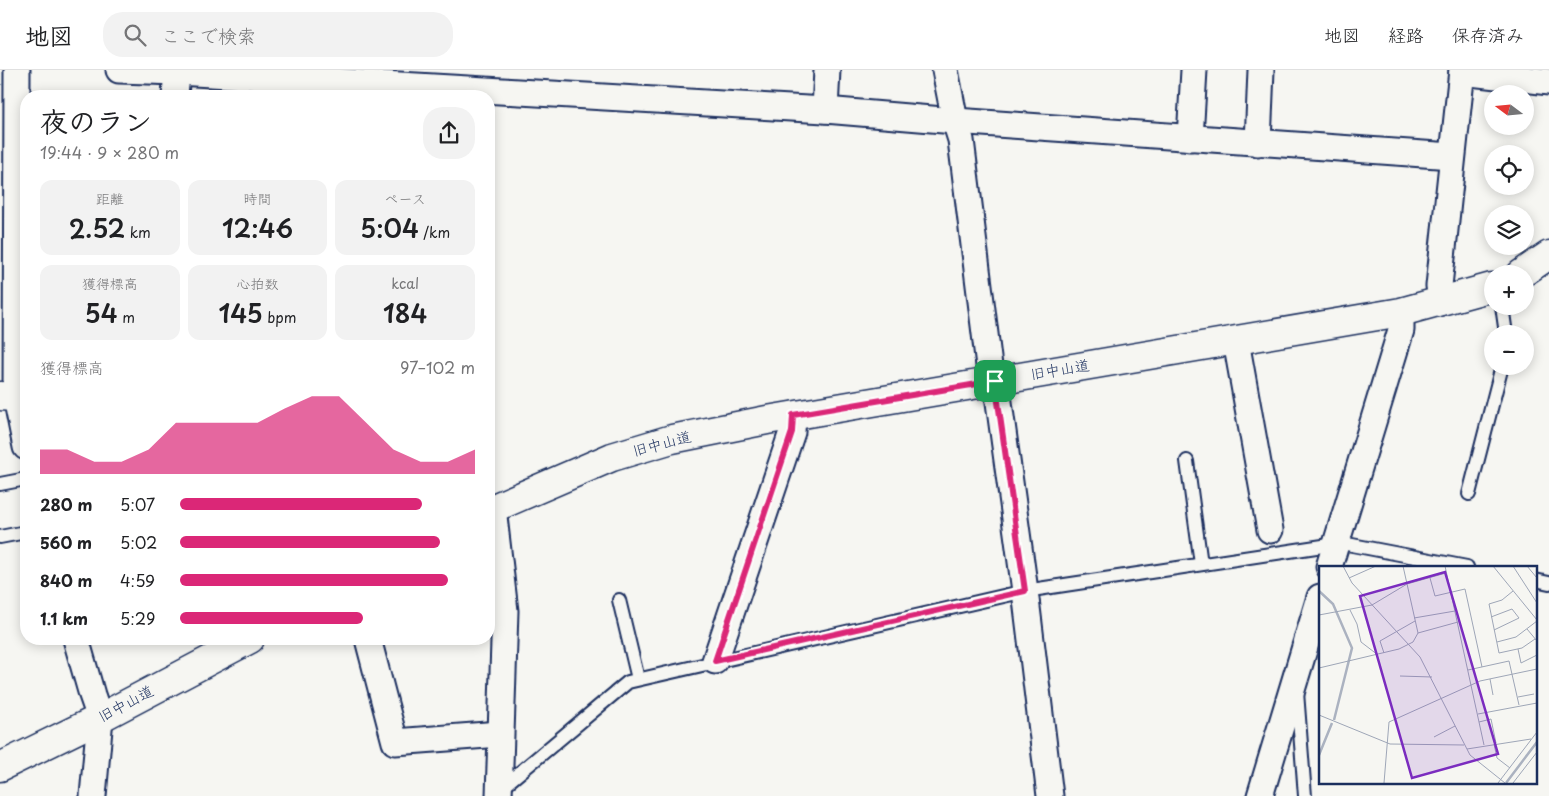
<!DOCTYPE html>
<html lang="ja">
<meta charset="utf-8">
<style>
:root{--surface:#fff;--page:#f2f2f2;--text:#202124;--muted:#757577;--line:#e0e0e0;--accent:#db2777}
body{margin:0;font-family:"Playpen Sans","Klee One",sans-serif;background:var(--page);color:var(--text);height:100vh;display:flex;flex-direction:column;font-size:19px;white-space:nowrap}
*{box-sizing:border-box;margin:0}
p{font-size:16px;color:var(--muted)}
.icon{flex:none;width:28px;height:28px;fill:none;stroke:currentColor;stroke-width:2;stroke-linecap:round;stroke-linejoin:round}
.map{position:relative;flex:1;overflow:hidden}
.panel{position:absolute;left:20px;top:20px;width:475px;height:555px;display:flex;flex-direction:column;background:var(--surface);border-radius:20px;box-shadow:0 2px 12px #0003}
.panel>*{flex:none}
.needle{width:32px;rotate:286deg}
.controls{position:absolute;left:1484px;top:15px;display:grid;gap:10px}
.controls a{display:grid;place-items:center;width:50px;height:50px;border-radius:50%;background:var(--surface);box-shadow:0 2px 12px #0003;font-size:25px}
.pin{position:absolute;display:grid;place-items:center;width:42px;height:42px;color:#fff;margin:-21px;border-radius:10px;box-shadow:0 2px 8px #0006}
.round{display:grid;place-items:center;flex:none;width:52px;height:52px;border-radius:20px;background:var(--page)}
.headline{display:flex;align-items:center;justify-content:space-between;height:85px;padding:0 20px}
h1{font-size:28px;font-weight:600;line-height:38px}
.metrics{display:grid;grid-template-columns:repeat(3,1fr);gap:8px;height:85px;padding:5px 20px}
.metrics div{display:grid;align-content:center;border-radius:12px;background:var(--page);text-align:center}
.metrics b{font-size:25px;font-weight:600}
.metrics small{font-size:14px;font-weight:400}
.metrics p{font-size:14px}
.chart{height:140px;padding:10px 20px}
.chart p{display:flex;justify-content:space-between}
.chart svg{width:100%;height:90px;margin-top:5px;fill:var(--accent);opacity:.7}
ul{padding:0 20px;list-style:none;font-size:16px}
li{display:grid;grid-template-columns:80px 60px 1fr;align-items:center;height:38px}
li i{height:12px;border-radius:6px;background:var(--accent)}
header{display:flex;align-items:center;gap:30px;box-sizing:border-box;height:70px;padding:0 25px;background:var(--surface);border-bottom:1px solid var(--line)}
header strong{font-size:24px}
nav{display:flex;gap:28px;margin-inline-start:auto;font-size:18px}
.search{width:350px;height:45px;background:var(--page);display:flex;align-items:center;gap:12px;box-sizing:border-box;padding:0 18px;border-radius:20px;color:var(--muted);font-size:19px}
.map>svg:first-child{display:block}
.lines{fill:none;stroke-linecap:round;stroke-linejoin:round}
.service-casing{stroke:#1b2f5e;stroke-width:16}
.minor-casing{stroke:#1b2f5e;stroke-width:29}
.tertiary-casing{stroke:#1b2f5e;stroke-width:31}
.secondary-casing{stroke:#1b2f5e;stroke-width:31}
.service{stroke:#f6f6f2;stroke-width:12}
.minor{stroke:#f6f6f2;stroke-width:25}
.tertiary{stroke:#f6f6f2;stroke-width:28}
.secondary{stroke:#f6f6f2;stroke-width:28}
.route-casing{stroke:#fff;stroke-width:10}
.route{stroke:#db2777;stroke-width:6}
.labels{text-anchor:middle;stroke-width:4.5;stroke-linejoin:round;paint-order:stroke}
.street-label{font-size:15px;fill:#1b2f5e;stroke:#f6f6f2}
.inset-river{fill:none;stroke:#abb2c0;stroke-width:2.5}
.inset-road{fill:none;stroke:#9ea6b7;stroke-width:1}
.view{fill:#7b2cbf;fill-opacity:0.15;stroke:#7b2cbf;stroke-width:2.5}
.inset-edge{fill:none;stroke:#1b2f5e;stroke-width:2.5}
</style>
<header>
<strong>地図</strong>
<div class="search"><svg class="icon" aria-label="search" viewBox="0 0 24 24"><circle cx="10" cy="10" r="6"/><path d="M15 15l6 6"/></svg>ここで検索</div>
<nav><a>地図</a><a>経路</a><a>保存済み</a></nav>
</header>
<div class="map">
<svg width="1549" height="726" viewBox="0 0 1549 726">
<rect width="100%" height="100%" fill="#f6f6f2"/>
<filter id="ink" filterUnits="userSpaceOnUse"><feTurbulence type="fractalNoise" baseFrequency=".02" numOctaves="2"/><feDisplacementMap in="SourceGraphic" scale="10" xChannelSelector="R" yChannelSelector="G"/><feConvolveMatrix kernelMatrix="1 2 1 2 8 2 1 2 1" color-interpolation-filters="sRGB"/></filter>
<g filter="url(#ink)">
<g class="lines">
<defs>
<g id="service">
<polyline points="1502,236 1506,264"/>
<polyline points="1187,391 1201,494"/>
<polyline points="0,414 26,409"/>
<polyline points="1469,424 1502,296"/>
<polyline points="0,467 26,462"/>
<polyline points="1535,510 1549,513"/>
<polyline points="619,530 638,609"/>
<polyline points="1297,622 1305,726"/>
<polyline points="500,719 628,612 1025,521 1336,474 1347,474 1467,497"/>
</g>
<g id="minor">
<polyline points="17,0 16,327 26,377"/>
<polyline points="119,0 177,2 825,40 955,51 1452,86"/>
<polyline points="945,0 955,51 961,70 989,296 998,325 1025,521 1050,726"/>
<polyline points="1462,2 1549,12"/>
<polyline points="175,26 177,0"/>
<polyline points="825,40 827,0"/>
<polyline points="1190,68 1194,0"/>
<polyline points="1258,73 1261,0"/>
<polyline points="1441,232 1439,216 1462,0"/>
<polyline points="1236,271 1270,460"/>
<polyline points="493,438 505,541 499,726"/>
<polyline points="1329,497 1401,260 1401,242"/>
<polyline points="76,569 92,625 100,648 93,726"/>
<polyline points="368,569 395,672 500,664"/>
<polyline points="715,591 792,362 793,345"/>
<polyline points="1260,726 1320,527"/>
</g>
<polyline id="tertiary" points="0,326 26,328"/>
<g id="secondary">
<polyline points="1521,204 1549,185"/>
<polyline points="489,440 612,387 672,369 767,350 1401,242 1492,217"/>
<polyline points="0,697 100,648 250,569"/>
</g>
</defs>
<use href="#service" class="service-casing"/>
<use href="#minor" class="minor-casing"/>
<use href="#tertiary" class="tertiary-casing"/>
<use href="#secondary" class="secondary-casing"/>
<use href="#service" class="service"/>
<use href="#minor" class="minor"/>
<use href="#tertiary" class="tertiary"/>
<use href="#secondary" class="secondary"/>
</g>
</g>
<g class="lines" filter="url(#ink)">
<defs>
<polygon id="route" points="995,311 1025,521 715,591 792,362 793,345"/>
</defs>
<use href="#route" class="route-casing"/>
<use href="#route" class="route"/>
</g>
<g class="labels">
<g class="street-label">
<text transform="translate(1060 300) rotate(-9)" y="5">旧中山道</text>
<text transform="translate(662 374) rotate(-15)" y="5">旧中山道</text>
<text transform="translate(126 634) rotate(-28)" y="5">旧中山道</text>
</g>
</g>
<g transform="translate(1319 496)">
<rect width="218" height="218" fill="#f6f6f2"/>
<path class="inset-river" d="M0 25 14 38 33 82 15 154M0 189 13 157M187 217 218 176"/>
<path class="inset-road" d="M24 0 33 17 101 91 151 189 186 217M126 0 165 179M174 0 218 54M194 0 218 37M208 0 218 12M30 12 57 0M111 12 116 30 146 23 163 101M194 25 183 34 170 38 180 87 203 82 216 73M31 44 38 58 42 76 59 89M0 49 53 39 88 18 127 7M172 51 193 43 200 52 175 64M95 52 136 45M208 63 218 75M99 67 139 56M178 76 197 71 218 55M199 83 202 97 218 89M65 87 61 75 96 55M0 102 80 83 94 76 99 67 84 0M149 104 190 95 200 139M81 110 113 111M171 113 174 129M199 131 215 128M159 148 218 137M0 149 71 178 145 179M160 156 172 153 177 177M115 171 136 160M175 178 178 192 191 202M148 183 212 173M65 217 70 156 161 115 218 103M179 217 218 166M194 217 218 186"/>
<path class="view" d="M126 6 179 188 93 212 41 30Z"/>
<rect width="218" height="218" class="inset-edge"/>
</g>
</svg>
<div class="controls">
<a><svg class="needle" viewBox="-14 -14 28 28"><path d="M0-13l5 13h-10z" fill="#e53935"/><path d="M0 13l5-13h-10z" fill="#757577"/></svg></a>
<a><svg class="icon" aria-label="locate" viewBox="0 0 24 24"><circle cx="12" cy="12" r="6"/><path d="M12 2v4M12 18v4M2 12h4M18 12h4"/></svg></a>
<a><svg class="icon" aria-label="layers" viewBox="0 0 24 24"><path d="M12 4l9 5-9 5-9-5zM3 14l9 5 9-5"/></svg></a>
<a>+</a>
<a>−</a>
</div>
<div class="pin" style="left:995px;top:311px;background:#1e9e55"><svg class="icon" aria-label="arrive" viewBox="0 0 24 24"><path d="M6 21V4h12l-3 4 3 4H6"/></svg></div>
<section class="panel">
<div class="headline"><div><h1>夜のラン</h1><p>19:44 · 9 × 280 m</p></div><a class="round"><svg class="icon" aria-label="share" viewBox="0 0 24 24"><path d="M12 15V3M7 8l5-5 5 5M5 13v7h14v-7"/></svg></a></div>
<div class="metrics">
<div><p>距離</p><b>2.52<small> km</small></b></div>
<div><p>時間</p><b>12:46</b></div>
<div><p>ペース</p><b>5:04<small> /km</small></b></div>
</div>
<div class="metrics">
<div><p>獲得標高</p><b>54<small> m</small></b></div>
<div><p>心拍数</p><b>145<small> bpm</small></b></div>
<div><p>kcal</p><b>184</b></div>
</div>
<div class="chart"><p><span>獲得標高</span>97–102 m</p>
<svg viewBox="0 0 160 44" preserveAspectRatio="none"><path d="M0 44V32L10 32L20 38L30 38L40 32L50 19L60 19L70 19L80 19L90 12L100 6L110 6L120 19L130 32L140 38L150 38L160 32V44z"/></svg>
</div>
<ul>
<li><b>280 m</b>5:07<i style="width:82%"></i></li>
<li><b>560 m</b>5:02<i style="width:88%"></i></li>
<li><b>840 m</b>4:59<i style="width:91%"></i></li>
<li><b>1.1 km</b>5:29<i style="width:62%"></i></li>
</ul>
</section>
</div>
